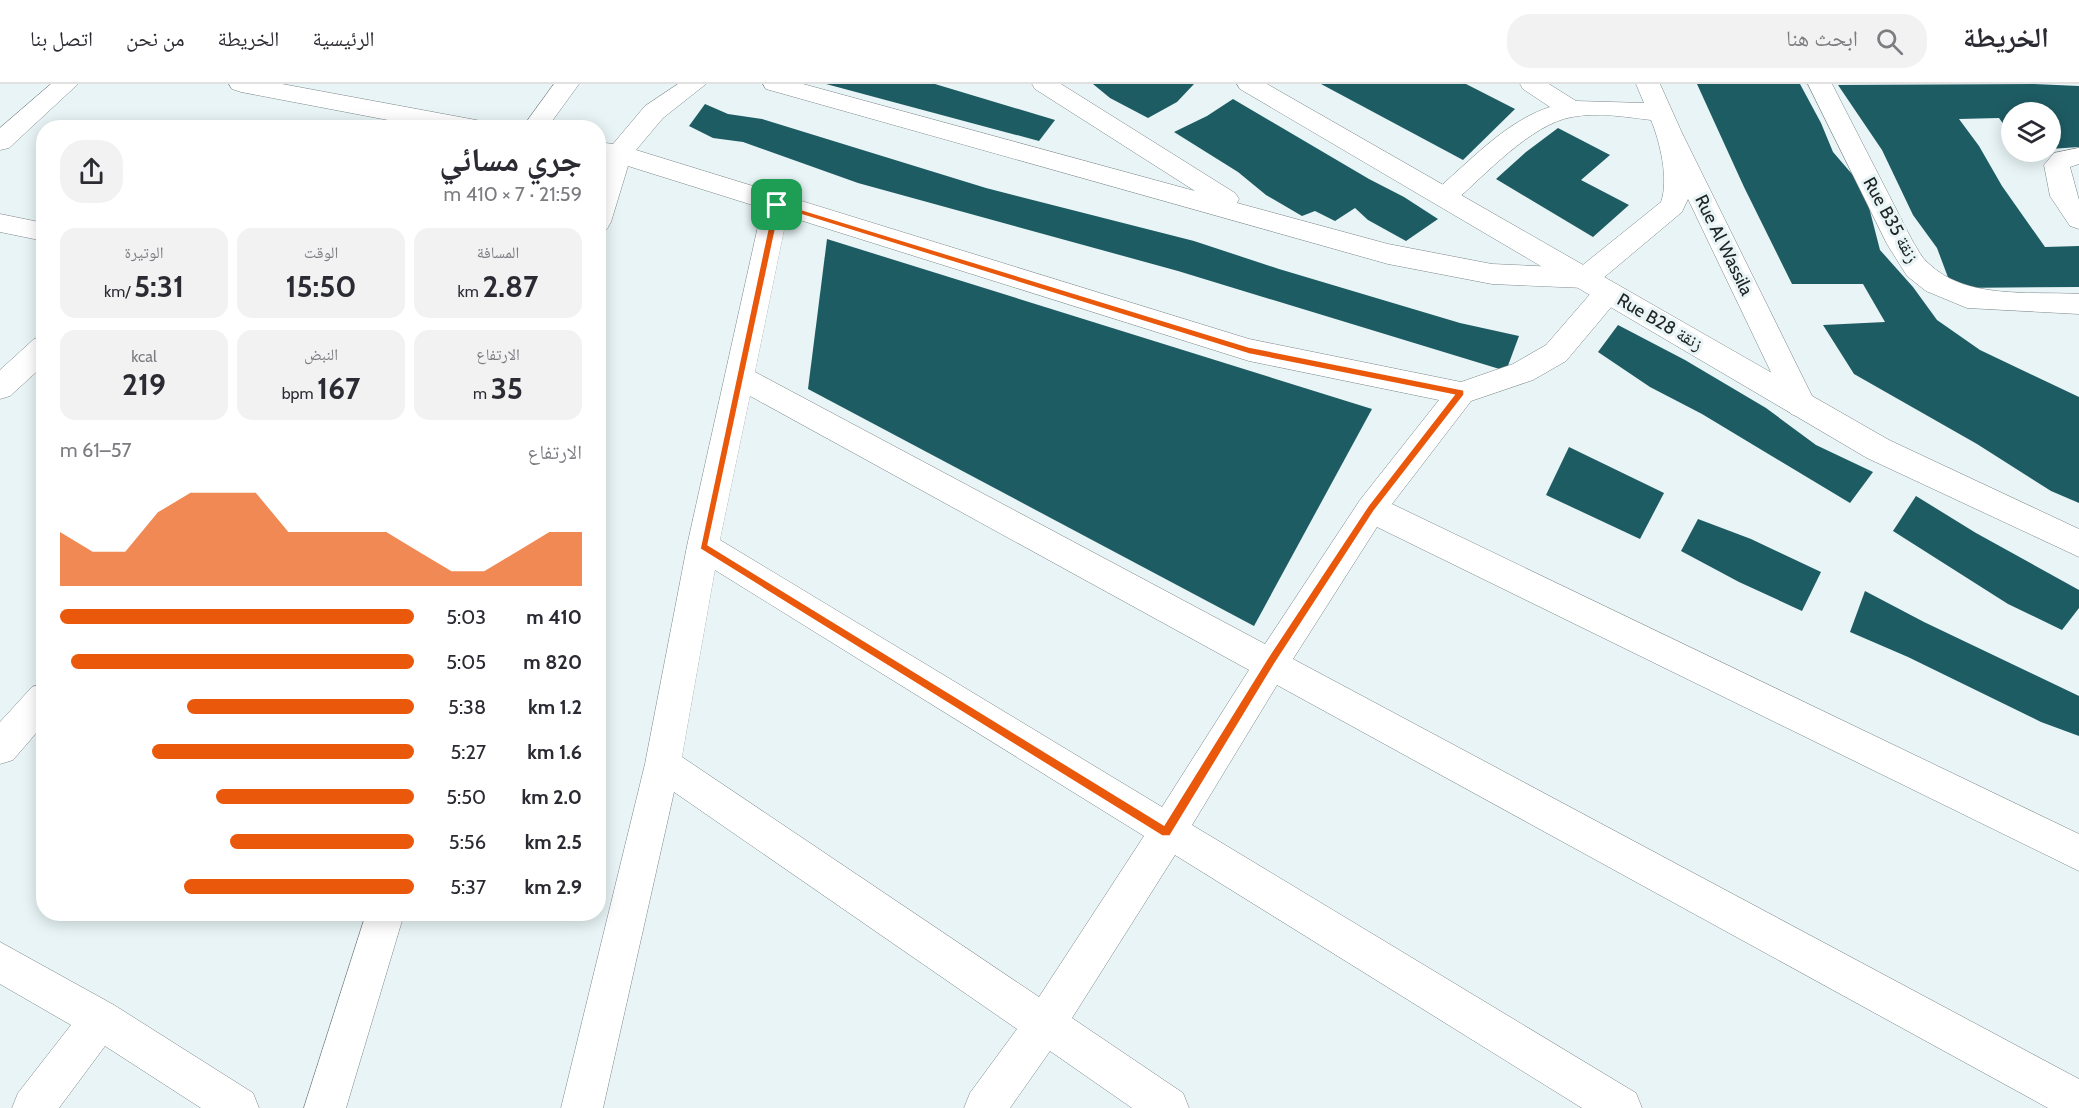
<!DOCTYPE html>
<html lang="ar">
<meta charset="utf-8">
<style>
:root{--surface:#fff;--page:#f2f2f3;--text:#2b2b33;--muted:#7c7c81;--line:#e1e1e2;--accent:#ea580c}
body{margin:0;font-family:Cabin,"Noto Naskh Arabic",sans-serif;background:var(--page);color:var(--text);direction:rtl;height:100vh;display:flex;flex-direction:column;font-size:22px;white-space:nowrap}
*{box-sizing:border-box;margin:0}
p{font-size:20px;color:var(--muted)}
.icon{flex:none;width:33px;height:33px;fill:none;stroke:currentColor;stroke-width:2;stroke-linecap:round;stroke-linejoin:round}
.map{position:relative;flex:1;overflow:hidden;direction:ltr}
.details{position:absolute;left:36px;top:36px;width:570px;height:801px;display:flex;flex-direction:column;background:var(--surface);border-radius:24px;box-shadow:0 3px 15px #0003;direction:rtl}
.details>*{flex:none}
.fabs{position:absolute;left:2001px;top:18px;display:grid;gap:12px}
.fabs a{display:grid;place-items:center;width:60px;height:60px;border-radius:50%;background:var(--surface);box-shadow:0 3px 15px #0003;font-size:30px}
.pin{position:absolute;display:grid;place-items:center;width:51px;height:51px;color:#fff;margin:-26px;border-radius:12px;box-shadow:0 3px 9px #0006}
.round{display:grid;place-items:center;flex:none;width:63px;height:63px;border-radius:24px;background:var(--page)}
.overview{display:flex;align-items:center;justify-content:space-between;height:102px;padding:0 24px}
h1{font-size:33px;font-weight:800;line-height:45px}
.metrics{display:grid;grid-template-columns:repeat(3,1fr);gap:9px;height:102px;padding:6px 24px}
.metrics div{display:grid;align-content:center;border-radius:15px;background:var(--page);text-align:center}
.metrics b{font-size:30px;font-weight:800}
.metrics small{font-size:16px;font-weight:400}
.metrics p{font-size:16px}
.chart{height:168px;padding:12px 24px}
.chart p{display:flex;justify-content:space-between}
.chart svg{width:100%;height:108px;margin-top:6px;fill:var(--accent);opacity:.7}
ul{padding:0 24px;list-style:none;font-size:20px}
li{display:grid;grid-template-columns:96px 72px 1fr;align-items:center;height:45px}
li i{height:15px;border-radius:8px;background:var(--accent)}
header{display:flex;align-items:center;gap:36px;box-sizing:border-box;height:84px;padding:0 30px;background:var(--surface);border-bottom:2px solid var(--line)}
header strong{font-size:28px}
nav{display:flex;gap:33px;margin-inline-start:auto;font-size:21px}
.search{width:420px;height:54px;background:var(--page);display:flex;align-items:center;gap:15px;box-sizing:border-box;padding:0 21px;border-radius:24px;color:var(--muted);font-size:22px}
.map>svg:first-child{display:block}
.building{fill:#1e5c63}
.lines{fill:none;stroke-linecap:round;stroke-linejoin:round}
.minor-casing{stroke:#7c8789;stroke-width:1}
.tertiary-casing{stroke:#7c8789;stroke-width:1}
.minor{fill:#fff;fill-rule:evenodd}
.tertiary{fill:#fff;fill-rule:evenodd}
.route{fill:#ea580c;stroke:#fff;stroke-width:1.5;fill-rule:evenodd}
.labels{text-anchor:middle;stroke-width:6;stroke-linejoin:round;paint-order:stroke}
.street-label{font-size:18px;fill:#202525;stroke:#e8f4f6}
</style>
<header>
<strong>الخريطة</strong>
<div class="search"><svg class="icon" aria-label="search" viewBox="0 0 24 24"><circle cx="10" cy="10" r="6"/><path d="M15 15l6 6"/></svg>ابحث هنا</div>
<nav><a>الرئيسية</a><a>الخريطة</a><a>من نحن</a><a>اتصل بنا</a></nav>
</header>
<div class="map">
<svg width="2079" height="1024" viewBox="0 0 2079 1024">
<rect width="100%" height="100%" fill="#e8f4f6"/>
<g class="building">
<polygon points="826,0 935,0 1055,36 1039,57"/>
<polygon points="1093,0 1194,0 1177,18 1148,34 1110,14"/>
<polygon points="1321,0 1466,0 1515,25 1463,76"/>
<polygon points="1697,0 1800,0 1821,39 1833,68 1864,104 1880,166 1913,203 1937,236 1980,266 2079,313 2079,419 2051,407 1977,360 1854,290 1823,241 1885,238 1863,200 1792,200 1744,103"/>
<polygon points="2034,0 2079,2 2079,63 2050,65 2050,28 2012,28 2012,52 1999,34 1959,35 1979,62 2002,102 2045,163 2079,162 2079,203 1952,204 1937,164 1913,131 1882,66 1838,1"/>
<polygon points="1233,15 1369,95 1404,113 1438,135 1406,157 1368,136 1355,124 1335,137 1315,127 1302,132 1266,111 1238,88 1174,48 1207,32"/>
<polygon points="705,20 728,30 762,35 986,104 1194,157 1279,185 1460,239 1519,252 1506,287 1178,187 858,99 743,58 713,54 689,42"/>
<polygon points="1558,44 1610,71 1581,96 1629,121 1593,153 1496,95 1526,68"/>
<polygon points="827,155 1372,325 1254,542 808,305"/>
<polygon points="1618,241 1685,276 1766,324 1816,361 1873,388 1850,419 1702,330 1650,303 1598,268"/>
<polygon points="1569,363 1664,409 1640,455 1546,411"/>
<polygon points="1916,412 1976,449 2079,506 2079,524 2062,546 2008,520 1893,447"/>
<polygon points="1698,435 1751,455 1821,488 1802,527 1739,498 1681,467"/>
<polygon points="1865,507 1924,538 2079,612 2079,652 2041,638 1908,573 1850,548"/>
</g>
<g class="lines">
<defs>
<g id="minor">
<polygon points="51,0 78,0 9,64 0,66 0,44"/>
<polygon points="229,0 282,0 476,36 485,38 488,44 430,44 241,8 232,5"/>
<polygon points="554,0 579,0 547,44 522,44"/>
<path d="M678 0H706L663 34 636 66 1249 255 1461 298 1513 280 1546 261 1598 201 1608 198 1618 201 1622 208 1618 215 1566 277 1533 296 1471 317 1392 420 2079 750V787L1377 443 1293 575 2079 995V1024H2048L1277 601 1192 741 1636 1009 1642 1024H1582L1175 771 1072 934 1183 1009 1189 1024H1132L1050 967 1010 1024H964L970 1009 1017 945 674 708 603 1024H561L645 680 687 462 762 124 628 82 611 138 607 145 598 147V94L604 76 598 74V58L613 60 645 22ZM787 132 1249 277 1439 316 1360 416 1265 560 755 288ZM750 312 1249 586 1162 723 720 456ZM715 486 1144 752 1039 913 682 673Z"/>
<path d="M763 0H803L1195 107 1035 5 1032 0H1061L1235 109 1239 115 1237 119 1388 160 1492 180 1579 184 1661 118C1669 95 1660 58 1651 36 1626 33 1598 28 1572 33 1531 40 1484 92 1453 119L1444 122 1435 119 1431 113 1435 107C1470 77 1506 37 1550 23L1523 5 1520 0H1549L1576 17 1644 19 1636 0H1660L1682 49 1817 322 1813 330 1802 334 1791 330 1688 115 1682 128 1595 201 1585 204 1492 200 1388 180 766 5Z"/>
<path d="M1808 0H1832L1912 156C1917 164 1921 173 1928 179 1966 216 2029 207 2079 210V230L1967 224 1926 207 1907 192 1887 160Z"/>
<polygon points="2079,64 2079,80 2070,83 2079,116 2079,145 2070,142 2050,112 2044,81 2054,69"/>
<polygon points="0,130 44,139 44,157 0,148"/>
<polygon points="44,252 44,281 10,312 0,315 0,286 34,255"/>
<polygon points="44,599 44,640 13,676 0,680 0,638 32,603"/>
<polygon points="366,830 404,830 346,1024 304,1024"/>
<polygon points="0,858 114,921 253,1009 259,1024 201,1024 105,962 59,1024 12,1024 18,1009 71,941 0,900"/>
</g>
<polygon id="tertiary" points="1237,0 1267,0 1889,356 2079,445 2079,473 1867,374 1240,5"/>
</defs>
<use href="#minor" class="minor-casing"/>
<use href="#tertiary" class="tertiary-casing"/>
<use href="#minor" class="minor"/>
<use href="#tertiary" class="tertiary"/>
</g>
<path class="route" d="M777 118 1249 263 1464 306V311L1374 427 1274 581 1170 752H1162L700 465 773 121ZM780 124 1249 270 1454 311 1368 422 1267 575 1164 741 708 461Z"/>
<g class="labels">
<g class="street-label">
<text transform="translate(1891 136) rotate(61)" y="6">Rue B35 زنقة</text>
<text transform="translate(1724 161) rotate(64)" y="6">Rue Al Wassila</text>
<text transform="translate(1660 238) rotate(30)" y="6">Rue B28 زنقة</text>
</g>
</g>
</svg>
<div class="fabs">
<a><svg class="icon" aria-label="layers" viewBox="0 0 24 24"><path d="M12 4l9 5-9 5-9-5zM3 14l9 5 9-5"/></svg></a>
</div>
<div class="pin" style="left:777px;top:121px;background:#1e9e55"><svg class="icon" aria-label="arrive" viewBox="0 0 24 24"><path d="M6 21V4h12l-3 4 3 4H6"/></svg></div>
<section class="details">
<div class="overview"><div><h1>جري مسائي</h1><p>21:59 · 7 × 410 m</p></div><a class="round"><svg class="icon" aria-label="share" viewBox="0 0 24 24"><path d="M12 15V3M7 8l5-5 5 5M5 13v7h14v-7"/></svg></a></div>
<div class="metrics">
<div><p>المسافة</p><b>2.87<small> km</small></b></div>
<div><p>الوقت</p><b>15:50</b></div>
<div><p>الوتيرة</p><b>5:31<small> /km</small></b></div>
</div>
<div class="metrics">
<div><p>الارتفاع</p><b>35<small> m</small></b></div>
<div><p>النبض</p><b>167<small> bpm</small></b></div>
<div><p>kcal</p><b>219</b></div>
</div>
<div class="chart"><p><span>الارتفاع</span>57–61 m</p>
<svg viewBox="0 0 160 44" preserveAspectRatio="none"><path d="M0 44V22L10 30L20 30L30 14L40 6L50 6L60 6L70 22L80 22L90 22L100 22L110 30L120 38L130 38L140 30L150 22L160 22V44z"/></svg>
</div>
<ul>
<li><b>410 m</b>5:03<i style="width:100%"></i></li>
<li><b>820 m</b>5:05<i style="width:97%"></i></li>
<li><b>1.2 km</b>5:38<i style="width:64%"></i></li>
<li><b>1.6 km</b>5:27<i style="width:74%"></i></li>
<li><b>2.0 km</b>5:50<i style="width:56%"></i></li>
<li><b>2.5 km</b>5:56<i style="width:52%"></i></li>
<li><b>2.9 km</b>5:37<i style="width:65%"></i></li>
</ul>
</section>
</div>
